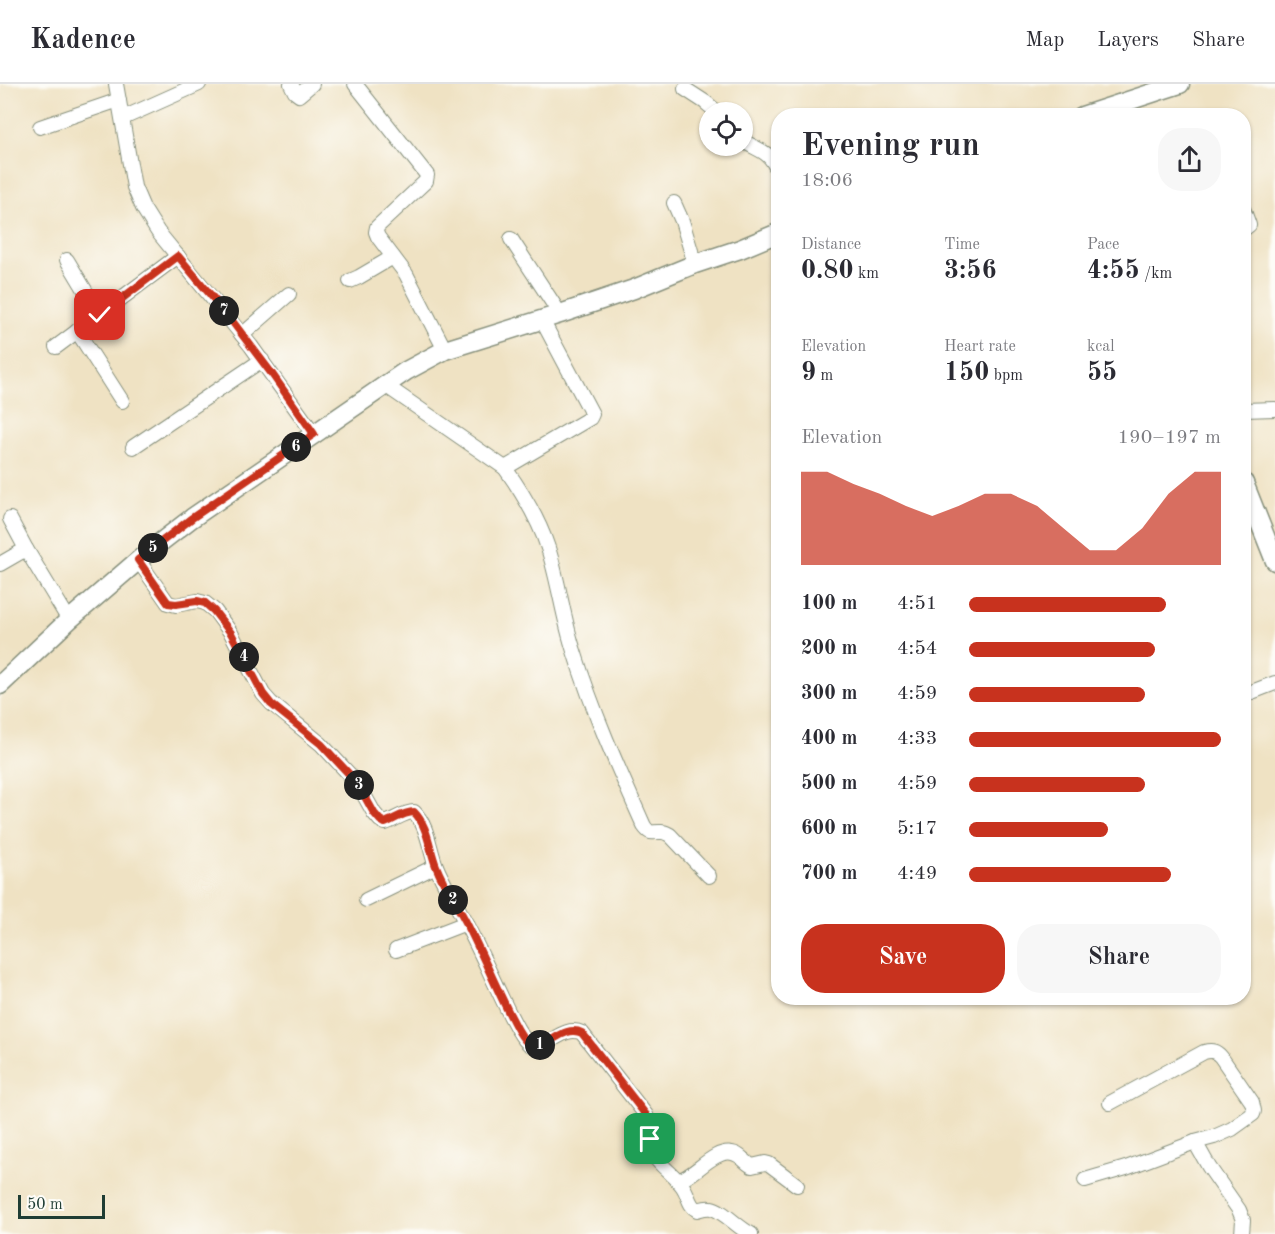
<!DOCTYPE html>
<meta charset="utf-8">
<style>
:root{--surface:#fff;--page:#f7f7f7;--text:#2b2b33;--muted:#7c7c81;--line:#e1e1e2;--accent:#c8321e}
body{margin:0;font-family:"Old Standard TT",serif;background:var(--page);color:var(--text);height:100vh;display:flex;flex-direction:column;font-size:22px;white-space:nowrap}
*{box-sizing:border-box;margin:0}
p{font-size:20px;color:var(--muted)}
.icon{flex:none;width:33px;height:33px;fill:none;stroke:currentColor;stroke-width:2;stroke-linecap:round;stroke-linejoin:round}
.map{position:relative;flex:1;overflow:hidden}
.drawer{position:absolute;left:771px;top:24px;width:480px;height:897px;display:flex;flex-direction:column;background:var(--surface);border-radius:24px;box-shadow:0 2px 4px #0004}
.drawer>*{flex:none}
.buttons{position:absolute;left:699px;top:18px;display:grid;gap:12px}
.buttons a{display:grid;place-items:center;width:54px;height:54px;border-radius:50%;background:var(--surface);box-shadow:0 2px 4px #0004;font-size:30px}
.scale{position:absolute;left:18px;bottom:15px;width:87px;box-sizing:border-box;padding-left:6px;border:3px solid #1f3d34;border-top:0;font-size:16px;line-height:21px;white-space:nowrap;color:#1f3d34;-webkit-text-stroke:4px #fdfcf7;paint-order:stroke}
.pin{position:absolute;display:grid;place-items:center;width:51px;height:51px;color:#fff;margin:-26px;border-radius:12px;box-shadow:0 3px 9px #0006}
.km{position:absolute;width:30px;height:30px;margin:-15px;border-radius:50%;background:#222;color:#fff;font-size:16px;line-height:30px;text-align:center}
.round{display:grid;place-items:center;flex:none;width:63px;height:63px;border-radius:24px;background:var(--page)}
.headline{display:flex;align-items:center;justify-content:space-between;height:102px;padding:0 30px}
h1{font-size:33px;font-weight:800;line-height:45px}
.metrics{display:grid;grid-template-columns:repeat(3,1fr);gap:9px;height:102px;padding:6px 30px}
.metrics div{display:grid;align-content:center}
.metrics b{font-size:26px;font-weight:800}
.metrics small{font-size:16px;font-weight:400}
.metrics p{font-size:16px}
.chart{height:168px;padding:12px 30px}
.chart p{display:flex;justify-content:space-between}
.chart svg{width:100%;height:108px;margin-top:6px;fill:var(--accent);opacity:.7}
.primary-button{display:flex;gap:12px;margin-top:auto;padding:12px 30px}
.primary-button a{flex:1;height:69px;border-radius:24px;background:var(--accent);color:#fff;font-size:24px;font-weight:800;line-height:69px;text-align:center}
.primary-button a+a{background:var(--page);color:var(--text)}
ul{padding:0 30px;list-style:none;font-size:20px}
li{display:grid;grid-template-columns:96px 72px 1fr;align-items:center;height:45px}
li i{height:15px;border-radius:8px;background:var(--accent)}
header{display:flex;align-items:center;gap:36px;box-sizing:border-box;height:84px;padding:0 30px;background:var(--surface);border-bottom:2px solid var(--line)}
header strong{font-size:28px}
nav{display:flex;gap:33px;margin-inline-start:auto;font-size:21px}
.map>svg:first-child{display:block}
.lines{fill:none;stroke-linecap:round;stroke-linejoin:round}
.street-casing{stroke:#87907c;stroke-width:16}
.secondary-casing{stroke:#87907c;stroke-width:21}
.street{stroke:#fff;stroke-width:14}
.secondary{stroke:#fff;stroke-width:18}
.route-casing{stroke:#fff;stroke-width:12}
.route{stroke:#c8321e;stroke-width:8}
</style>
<header>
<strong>Kadence</strong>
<nav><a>Map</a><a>Layers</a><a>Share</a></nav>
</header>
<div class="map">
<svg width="1275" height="1150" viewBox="0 0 1275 1150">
<rect width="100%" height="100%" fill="#fdfcf7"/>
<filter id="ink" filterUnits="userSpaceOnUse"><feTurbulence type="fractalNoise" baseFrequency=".0167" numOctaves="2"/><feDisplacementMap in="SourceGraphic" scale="12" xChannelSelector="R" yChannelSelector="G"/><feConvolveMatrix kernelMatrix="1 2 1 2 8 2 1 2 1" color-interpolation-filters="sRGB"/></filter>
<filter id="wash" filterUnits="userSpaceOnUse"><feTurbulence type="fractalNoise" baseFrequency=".008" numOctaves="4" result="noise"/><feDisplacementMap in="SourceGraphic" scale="24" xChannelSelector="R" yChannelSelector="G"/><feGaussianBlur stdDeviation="1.35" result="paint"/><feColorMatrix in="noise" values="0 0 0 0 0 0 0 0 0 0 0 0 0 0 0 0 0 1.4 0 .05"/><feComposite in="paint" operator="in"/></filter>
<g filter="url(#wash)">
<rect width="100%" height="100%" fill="#efe2c3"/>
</g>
<g filter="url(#ink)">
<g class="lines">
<defs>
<g id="street">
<polyline points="116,0 134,103 143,124 158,148 251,262 314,350"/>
<polyline points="291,0 295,8 299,11 312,0"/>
<polyline points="355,0 427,91 426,97 377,143 376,148 378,153 406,190 445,266"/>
<polyline points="685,5 705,18 717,28"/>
<polyline points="123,34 199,0"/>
<polyline points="40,43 119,16"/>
<path d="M742 56C760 68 770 66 778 88"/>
<polyline points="674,119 682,137 695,180"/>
<polyline points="1244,127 1249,141 1244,145"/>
<polyline points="511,155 560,230"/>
<polyline points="67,176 100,231"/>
<polyline points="350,197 359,193 393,173"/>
<polyline points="77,247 122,317"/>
<polyline points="242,251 289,210"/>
<polyline points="56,263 178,172"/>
<path d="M385 301 505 384C522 408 539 436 548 464 559 498 563 534 574 567 593 628 618 684 644 742 651 752 652 747 662 748 665 748 668 750 670 751L709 792"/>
<polyline points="1244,326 1275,325"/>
<polyline points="133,363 262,276"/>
<polyline points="505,384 590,334 592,330 542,236"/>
<polyline points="10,435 26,465 69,536"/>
<path d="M138 476 168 519 176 521 197 517 205 519 215 527 231 549 263 610 271 619 321 660 350 691 359 702 374 729 380 736 385 739C395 736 404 728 414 728 428 742 429 764 436 782 444 802 457 820 466 840 482 870 495 901 510 931 515 940 520 952 528 959 544 972 561 939 582 949L646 1031C652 1044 647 1051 650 1063 655 1080 674 1089 683 1103 689 1111 688 1121 697 1126 701 1125 706 1123 711 1124 723 1126 738 1144 751 1150"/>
<polyline points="0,480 26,465"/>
<polyline points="1244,611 1275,599"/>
<polyline points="366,816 436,782"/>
<polyline points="396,866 466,839"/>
<polyline points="1195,1058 1209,1083 1239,1126 1243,1136 1242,1150"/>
<path d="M1085 1096 1126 1084 1195 1058 1214 1053 1232 1045 1253 1030 1254 1027 1252 1018 1221 973C1216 967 1212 966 1204 968L1110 1019"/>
<path d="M678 1097C695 1092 714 1065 732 1069 741 1070 744 1078 752 1082L765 1079 769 1080 797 1101"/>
</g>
<g id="secondary">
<polyline points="1082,32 1180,0"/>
<polyline points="1244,399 1275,477"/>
<polyline points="0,601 69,536 148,468 192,434 406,287 445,266 560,230 634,205 695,180 740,165 778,149"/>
</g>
</defs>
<use href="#street" class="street-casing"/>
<use href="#secondary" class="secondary-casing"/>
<use href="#street" class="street"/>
<use href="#secondary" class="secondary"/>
</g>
</g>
<g class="lines" filter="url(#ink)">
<defs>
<path id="route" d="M100 231 178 172 229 233 272 290 314 350 192 434 138 476 168 519 176 520 197 517 205 519 214 527 231 549 263 610 271 620 321 660 350 691 359 702 374 729 380 736 385 739C395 735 404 728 414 728 428 742 429 764 436 782 444 803 457 820 467 840 482 870 495 901 510 931 515 940 520 953 528 959 544 972 561 939 582 949L646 1031 650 1039V1055"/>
</defs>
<use href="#route" class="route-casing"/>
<use href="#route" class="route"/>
</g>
</svg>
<div class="buttons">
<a><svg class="icon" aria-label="locate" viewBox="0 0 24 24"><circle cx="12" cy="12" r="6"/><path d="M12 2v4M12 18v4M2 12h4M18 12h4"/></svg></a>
</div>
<div class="scale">50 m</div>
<div class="pin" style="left:650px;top:1055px;background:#1e9e55"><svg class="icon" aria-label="arrive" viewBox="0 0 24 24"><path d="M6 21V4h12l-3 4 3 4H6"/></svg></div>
<div class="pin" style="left:100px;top:231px;background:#d93025"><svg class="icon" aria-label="check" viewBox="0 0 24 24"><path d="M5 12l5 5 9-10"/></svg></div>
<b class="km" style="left:540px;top:961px">1</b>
<b class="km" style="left:453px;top:816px">2</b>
<b class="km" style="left:359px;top:701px">3</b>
<b class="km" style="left:244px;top:573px">4</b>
<b class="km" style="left:153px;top:464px">5</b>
<b class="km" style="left:296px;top:363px">6</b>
<b class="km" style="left:224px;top:227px">7</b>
<section class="drawer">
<div class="headline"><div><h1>Evening run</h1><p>18:06</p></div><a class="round"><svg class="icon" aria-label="share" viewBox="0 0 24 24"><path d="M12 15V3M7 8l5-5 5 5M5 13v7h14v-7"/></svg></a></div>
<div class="metrics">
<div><p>Distance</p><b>0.80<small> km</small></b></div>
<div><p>Time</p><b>3:56</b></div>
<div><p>Pace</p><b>4:55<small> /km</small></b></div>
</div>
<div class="metrics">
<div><p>Elevation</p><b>9<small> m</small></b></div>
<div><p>Heart rate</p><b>150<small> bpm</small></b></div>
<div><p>kcal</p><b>55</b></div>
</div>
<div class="chart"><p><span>Elevation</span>190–197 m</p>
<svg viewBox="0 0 160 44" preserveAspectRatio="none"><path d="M0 44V6L10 6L20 11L30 15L40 20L50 24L60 20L70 15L80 15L90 20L100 29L110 38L120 38L130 29L140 15L150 6L160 6V44z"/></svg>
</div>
<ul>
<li><b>100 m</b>4:51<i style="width:78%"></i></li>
<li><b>200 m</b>4:54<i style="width:74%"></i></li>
<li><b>300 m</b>4:59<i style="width:70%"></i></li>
<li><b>400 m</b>4:33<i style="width:100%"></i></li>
<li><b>500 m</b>4:59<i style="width:70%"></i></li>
<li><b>600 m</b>5:17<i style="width:55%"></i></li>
<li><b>700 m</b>4:49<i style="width:80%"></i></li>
</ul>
<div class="primary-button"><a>Save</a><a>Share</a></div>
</section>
</div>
